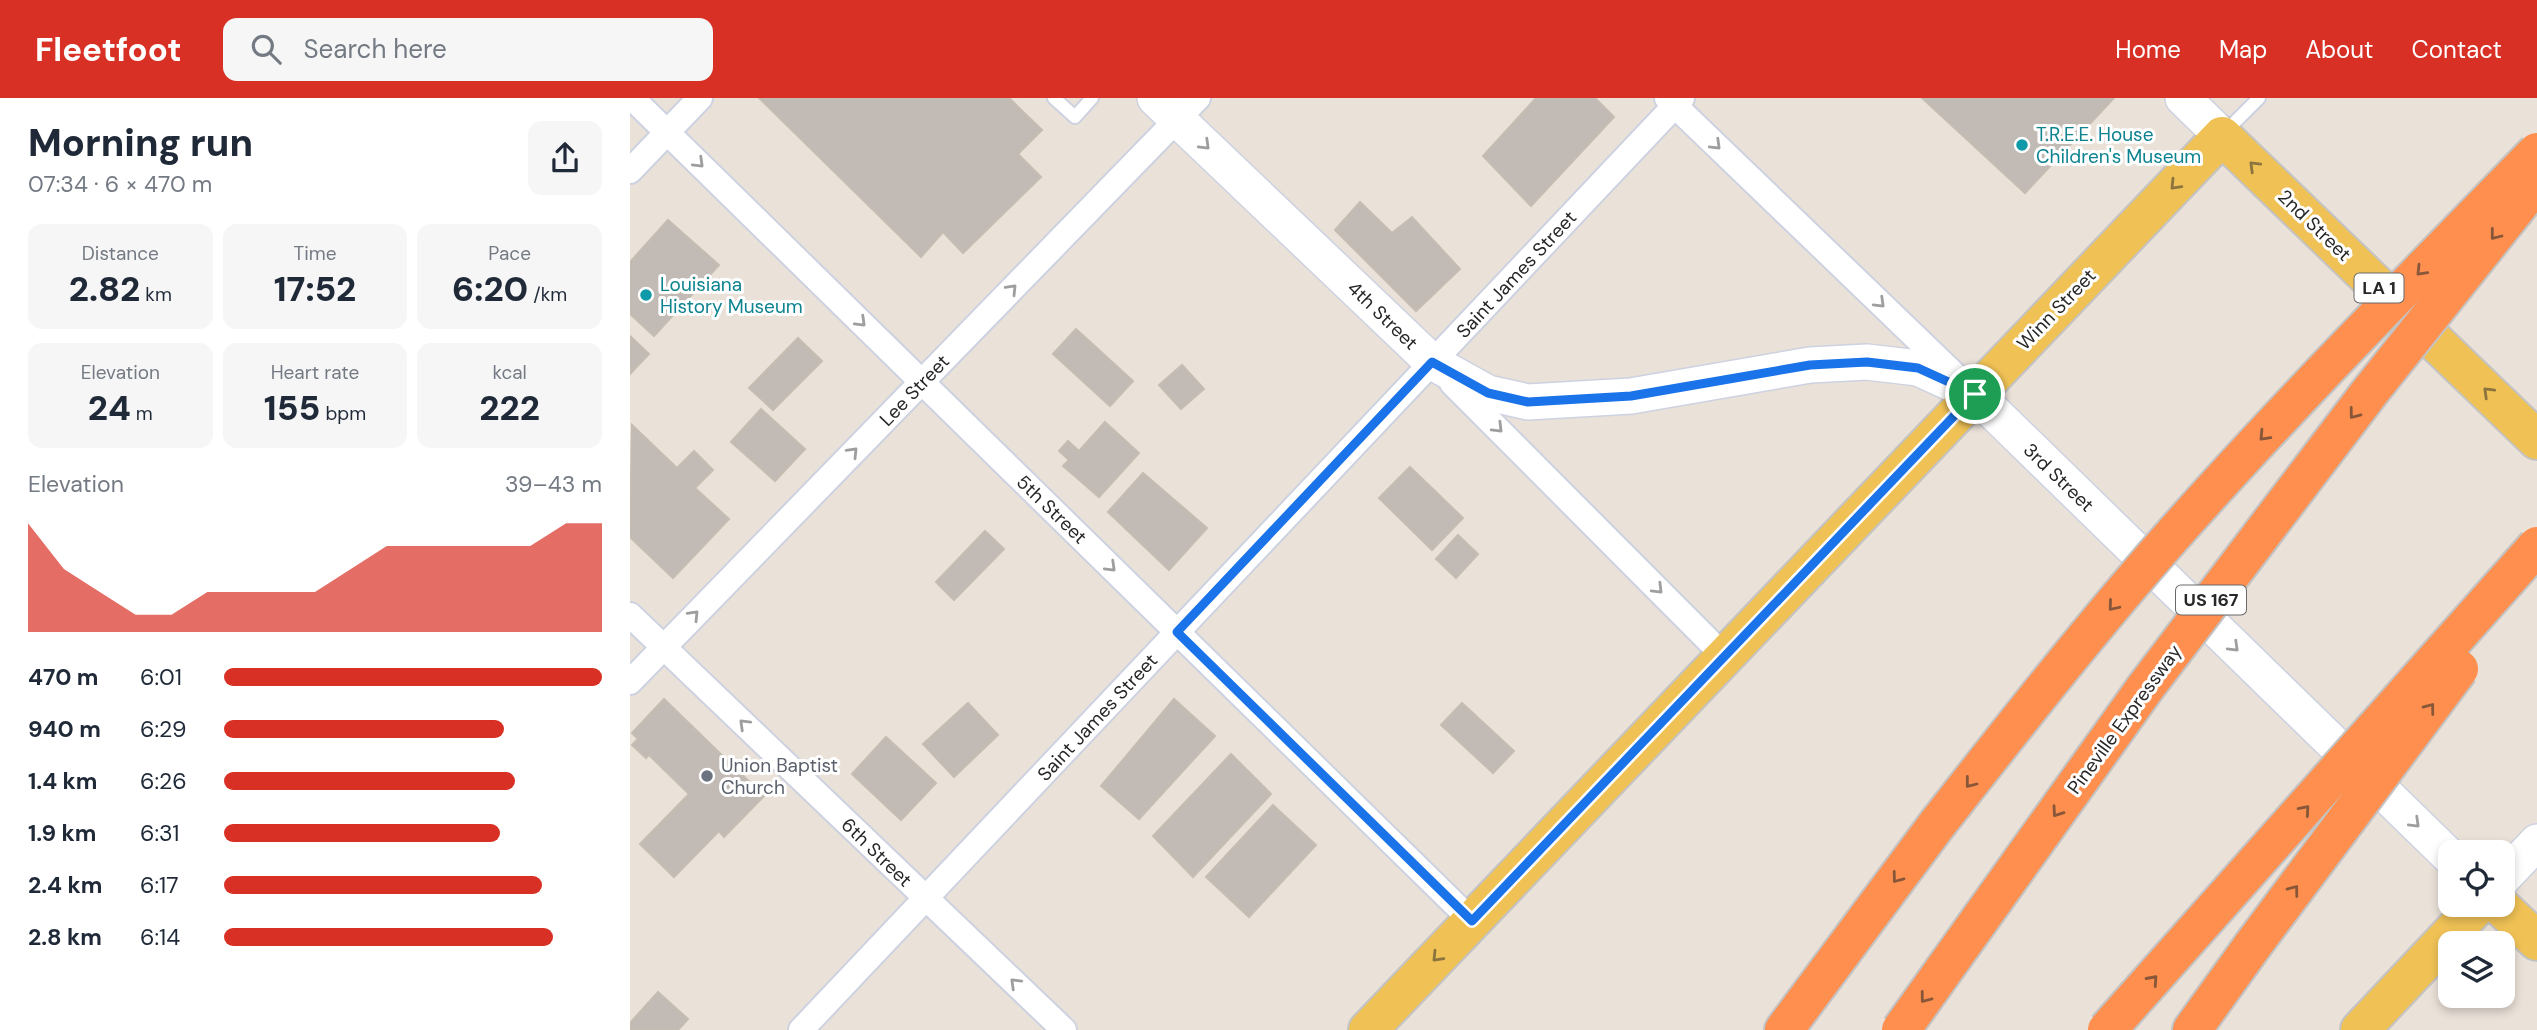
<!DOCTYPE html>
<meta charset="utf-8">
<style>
:root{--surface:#fff;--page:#f6f6f7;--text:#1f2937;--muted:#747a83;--accent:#d93025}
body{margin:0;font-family:"DM Sans",sans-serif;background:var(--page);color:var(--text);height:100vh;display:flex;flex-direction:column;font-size:26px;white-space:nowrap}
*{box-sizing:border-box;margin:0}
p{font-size:23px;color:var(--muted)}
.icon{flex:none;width:38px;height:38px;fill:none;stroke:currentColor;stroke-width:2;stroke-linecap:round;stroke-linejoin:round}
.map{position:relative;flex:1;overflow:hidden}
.sheet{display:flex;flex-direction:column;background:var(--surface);width:630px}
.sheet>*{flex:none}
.buttons{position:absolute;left:1808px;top:742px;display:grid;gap:14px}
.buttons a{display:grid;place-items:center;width:77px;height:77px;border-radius:14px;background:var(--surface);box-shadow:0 4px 10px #0003;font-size:35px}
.pin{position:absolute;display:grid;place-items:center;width:60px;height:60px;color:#fff;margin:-30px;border:4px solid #fff;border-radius:50%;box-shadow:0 2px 7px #0007}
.round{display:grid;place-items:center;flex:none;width:74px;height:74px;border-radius:14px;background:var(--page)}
.summary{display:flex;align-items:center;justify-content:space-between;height:119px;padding:0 28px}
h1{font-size:38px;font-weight:800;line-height:52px}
.figures{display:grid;grid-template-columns:repeat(3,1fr);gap:10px;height:119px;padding:7px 28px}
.figures div{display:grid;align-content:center;border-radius:14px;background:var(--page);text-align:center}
.figures b{font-size:35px;font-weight:800}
.figures small{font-size:19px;font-weight:400}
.figures p{font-size:19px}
.chart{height:196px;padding:14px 28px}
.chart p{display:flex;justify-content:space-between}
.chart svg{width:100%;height:126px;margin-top:7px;fill:var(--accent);opacity:.7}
ul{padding:0 28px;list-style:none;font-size:23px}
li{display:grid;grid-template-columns:112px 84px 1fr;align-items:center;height:52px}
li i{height:18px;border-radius:9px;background:var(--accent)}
header{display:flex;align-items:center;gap:42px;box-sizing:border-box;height:98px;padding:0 35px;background:var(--accent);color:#fff}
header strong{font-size:33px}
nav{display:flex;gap:38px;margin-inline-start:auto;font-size:24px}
.search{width:490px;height:63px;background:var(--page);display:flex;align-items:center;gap:18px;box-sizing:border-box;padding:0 24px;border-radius:14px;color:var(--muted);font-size:26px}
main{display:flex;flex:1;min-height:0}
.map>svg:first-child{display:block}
.building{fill:#c2bbb5;stroke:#c5bdb2;stroke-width:2}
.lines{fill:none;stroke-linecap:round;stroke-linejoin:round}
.service-casing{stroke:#cdd2e1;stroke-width:16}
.minor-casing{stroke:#cdd2e1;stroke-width:28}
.secondary-casing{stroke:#cdd2e1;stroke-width:38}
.primary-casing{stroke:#c3c3c3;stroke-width:42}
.motorway-casing{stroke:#c3c3c3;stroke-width:42}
.service{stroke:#fff;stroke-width:12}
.minor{stroke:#fff;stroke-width:24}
.secondary{stroke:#fff;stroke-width:35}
.primary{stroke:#f0c256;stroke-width:38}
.motorway{stroke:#fe8f4e;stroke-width:38}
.motorway-bridge-casing{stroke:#c3c3c3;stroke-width:42;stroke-linecap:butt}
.motorway-bridge{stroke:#fe8f4e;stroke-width:38}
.oneway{stroke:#9e9e9e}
.oneway2{stroke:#8c743e}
.oneway3{stroke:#885639}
.route-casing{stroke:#fff;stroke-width:14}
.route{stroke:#1a73e8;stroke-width:9}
.culture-dot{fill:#0f9aa8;stroke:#fff;stroke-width:2.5}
.worship-dot{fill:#6b7280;stroke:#fff;stroke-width:2.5}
.labels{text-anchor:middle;stroke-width:6;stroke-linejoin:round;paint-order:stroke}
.shield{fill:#fff;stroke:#686868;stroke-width:2}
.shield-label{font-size:18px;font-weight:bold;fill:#272727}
.culture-label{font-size:19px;fill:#0d838f;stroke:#fff;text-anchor:start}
.street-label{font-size:19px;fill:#272727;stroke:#fff}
.worship-label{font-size:19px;fill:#5b616d;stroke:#fff;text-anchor:start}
</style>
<header>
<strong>Fleetfoot</strong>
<div class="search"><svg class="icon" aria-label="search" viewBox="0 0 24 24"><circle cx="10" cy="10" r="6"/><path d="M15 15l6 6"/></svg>Search here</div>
<nav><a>Home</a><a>Map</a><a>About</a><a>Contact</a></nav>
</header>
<main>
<section class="sheet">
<div class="summary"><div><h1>Morning run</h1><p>07:34 · 6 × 470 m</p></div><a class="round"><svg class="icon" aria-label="share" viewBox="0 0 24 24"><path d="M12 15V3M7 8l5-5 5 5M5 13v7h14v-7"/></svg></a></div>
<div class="figures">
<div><p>Distance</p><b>2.82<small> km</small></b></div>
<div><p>Time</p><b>17:52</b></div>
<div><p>Pace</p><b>6:20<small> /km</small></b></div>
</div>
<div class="figures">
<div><p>Elevation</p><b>24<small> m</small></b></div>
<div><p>Heart rate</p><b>155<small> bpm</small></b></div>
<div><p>kcal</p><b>222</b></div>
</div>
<div class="chart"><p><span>Elevation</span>39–43 m</p>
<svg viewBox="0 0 160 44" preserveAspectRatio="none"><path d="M0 44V6L10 22L20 30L30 38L40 38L50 30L60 30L70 30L80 30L90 22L100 14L110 14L120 14L130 14L140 14L150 6L160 6V44z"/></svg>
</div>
<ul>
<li><b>470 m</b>6:01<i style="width:100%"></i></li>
<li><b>940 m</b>6:29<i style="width:74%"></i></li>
<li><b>1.4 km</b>6:26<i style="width:77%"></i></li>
<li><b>1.9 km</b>6:31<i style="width:73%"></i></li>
<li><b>2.4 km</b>6:17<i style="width:84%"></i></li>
<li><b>2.8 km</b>6:14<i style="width:87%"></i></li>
</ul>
</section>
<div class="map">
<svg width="1907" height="932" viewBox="0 0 1907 932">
<rect width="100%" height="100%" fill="#eae1d8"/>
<g class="building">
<polygon points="129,0 379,0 412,32 388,56 411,79 333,155 313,134 291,159"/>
<polygon points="906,0 965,0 984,19 901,108 853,58"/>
<polygon points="1292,0 1484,0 1395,95"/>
<polygon points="730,104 762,135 782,119 830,171 786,213 705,132"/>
<polygon points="38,122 89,167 24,238 0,216 0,164"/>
<polygon points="446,231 503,283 480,308 423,256"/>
<polygon points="0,238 19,256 0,276"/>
<polygon points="168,240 192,263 143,312 119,290"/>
<polygon points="552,267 574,291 551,311 529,287"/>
<polygon points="131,311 175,351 145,383 101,344"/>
<polygon points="475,324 509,355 469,399 433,368 439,362 429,353 438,343 449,353"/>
<polygon points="2,327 47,370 64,353 83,372 65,390 99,421 43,480 0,439"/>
<polygon points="780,369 833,420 802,452 749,400"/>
<polygon points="513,375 577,430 539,472 478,414"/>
<polygon points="355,433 374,451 324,502 306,484"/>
<polygon points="828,437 848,456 826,480 806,461"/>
<polygon points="34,601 134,698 94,739 89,733 44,779 10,746 59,696 19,657 16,660 2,647 8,641 2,635"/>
<polygon points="544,601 585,638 509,721 471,688"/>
<polygon points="338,605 368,637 324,679 293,646"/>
<polygon points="832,605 884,653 863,675 811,627"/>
<polygon points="256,639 306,685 271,722 222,676"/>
<polygon points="601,656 641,696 563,779 523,738"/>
<polygon points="643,707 686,747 619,819 576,779"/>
<polygon points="28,894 58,921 48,932 0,932 0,925"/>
</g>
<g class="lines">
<defs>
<g id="service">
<polyline points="424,0 445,19 462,0"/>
<polyline points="1595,34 1629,0"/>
</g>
<g id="minor">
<polyline points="2,0 842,823"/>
<polyline points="1037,0 1329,281"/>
<polyline points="0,73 70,0"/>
<polyline points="822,285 1094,558"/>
<polyline points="0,517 434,932"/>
<polyline points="0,584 568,0"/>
<polyline points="171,932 1052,0"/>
</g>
<g id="secondary">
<polyline points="525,0 802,264 858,295 898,304 1001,298 1180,267 1237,264 1288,270 1345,296 1820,759"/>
<polyline points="1553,0 1592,38"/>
<polyline points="1872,781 1907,744"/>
</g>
<g id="primary">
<polyline points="1869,807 1907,843"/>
<polyline points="738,932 1592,38 1907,342"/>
<polyline points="1730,932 1848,807"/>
</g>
<g id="motorway">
<polyline points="1154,932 1308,725"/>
<polyline points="1562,932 1623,847"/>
</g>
</defs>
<use href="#service" class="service-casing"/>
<use href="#minor" class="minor-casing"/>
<use href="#secondary" class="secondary-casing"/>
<use href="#primary" class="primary-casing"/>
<use href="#motorway" class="motorway-casing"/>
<use href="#service" class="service"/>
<use href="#minor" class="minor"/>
<use href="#secondary" class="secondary"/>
<use href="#primary" class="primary"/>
<use href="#motorway" class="motorway"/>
<defs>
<g id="motorway-bridge">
<path d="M1308 725C1382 631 1456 536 1535 446 1654 311 1781 183 1907 54"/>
<polyline points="1623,847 1829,571"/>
<polyline points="1271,932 1515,590 1739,295 1907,84"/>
<polyline points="1477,932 1907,448"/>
</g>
</defs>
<use href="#motorway-bridge" class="motorway-bridge-casing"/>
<use href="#motorway-bridge" class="motorway-bridge"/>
</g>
<defs><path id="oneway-chevron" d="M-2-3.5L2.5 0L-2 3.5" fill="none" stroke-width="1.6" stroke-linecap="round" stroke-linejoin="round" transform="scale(1.75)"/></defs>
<g class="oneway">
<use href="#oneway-chevron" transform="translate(575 47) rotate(44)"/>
<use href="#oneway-chevron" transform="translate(1086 47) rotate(44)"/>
<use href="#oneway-chevron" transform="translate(69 65) rotate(44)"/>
<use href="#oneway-chevron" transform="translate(382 191) rotate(-46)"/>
<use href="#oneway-chevron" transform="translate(1250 205) rotate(44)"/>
<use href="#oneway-chevron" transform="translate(231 224) rotate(44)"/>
<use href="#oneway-chevron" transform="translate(868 330) rotate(45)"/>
<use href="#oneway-chevron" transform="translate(223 354) rotate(-46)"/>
<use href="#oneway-chevron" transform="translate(481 469) rotate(44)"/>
<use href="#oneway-chevron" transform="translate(1028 491) rotate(45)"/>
<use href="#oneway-chevron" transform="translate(64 517) rotate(-46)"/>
<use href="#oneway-chevron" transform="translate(1604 549) rotate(44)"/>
<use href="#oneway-chevron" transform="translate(114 626) rotate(-136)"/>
<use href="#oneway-chevron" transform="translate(1785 725) rotate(44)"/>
<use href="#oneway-chevron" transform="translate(385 885) rotate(-136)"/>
</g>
<g class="oneway2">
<use href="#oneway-chevron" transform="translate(1624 68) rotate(-136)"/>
<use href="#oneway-chevron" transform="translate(1545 87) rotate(134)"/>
<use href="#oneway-chevron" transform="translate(1858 294) rotate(-136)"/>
<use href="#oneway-chevron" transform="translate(807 859) rotate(134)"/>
</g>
<g class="oneway3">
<use href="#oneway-chevron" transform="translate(1865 137) rotate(128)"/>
<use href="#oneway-chevron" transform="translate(1791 173) rotate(134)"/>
<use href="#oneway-chevron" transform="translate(1724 316) rotate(127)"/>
<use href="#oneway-chevron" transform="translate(1634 338) rotate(133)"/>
<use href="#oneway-chevron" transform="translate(1483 508) rotate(130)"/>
<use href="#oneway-chevron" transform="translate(1800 610) rotate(-53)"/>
<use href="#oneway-chevron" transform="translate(1340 685) rotate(128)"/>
<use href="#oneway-chevron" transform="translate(1675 712) rotate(-49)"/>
<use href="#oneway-chevron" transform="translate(1427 714) rotate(125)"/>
<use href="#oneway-chevron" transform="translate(1267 780) rotate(127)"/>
<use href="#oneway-chevron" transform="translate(1664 792) rotate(-53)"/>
<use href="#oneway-chevron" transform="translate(1523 882) rotate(-48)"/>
<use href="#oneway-chevron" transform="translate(1295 900) rotate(127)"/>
</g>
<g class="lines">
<defs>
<polygon id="route" points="802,264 858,295 898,304 1001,298 1180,267 1237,264 1288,270 1345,296 842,823 547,534"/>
</defs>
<use href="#route" class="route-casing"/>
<use href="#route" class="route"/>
</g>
<g class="culture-dot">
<circle cx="1392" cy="47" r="7"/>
<circle cx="16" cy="197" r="7"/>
</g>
<circle class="worship-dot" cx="77" cy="678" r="7"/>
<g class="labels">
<g class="shield">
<rect x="1724.5" y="175.5" width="49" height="29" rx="5"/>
<rect x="1546" y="487.5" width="70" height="29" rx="5"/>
</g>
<g class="shield-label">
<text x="1749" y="196">LA 1</text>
<text x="1581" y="508">US 167</text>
</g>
<g class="culture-label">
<text x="1406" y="43">T.R.E.E. House<tspan x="1406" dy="22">Children's Museum</tspan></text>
<text x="30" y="193">Louisiana<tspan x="30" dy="22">History Museum</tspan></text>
</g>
<g class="street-label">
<text transform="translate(1685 127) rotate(44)" y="7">2nd Street</text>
<text transform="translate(886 176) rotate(-47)" y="7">Saint James Street</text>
<text transform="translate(1426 211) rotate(-46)" y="7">Winn Street</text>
<text transform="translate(753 217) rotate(44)" y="7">4th Street</text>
<text transform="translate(284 292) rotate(-46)" y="7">Lee Street</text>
<text transform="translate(1429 379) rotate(44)" y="7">3rd Street</text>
<text transform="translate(422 411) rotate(44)" y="7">5th Street</text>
<text transform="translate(467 619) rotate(-47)" y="7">Saint James Street</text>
<text transform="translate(1494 621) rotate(-54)" y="7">Pineville Expressway</text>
<text transform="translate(247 754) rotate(44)" y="7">6th Street</text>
</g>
<g class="worship-label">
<text x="91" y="674">Union Baptist<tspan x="91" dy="22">Church</tspan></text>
</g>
</g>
</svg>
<div class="buttons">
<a><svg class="icon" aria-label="locate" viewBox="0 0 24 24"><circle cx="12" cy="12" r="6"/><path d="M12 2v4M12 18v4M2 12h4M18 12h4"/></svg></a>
<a><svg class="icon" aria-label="layers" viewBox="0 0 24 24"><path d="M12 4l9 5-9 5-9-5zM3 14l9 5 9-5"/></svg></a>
</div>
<div class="pin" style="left:1345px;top:296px;background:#1e9e55"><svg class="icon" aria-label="arrive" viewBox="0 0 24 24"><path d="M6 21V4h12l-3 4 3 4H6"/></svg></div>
</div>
</main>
